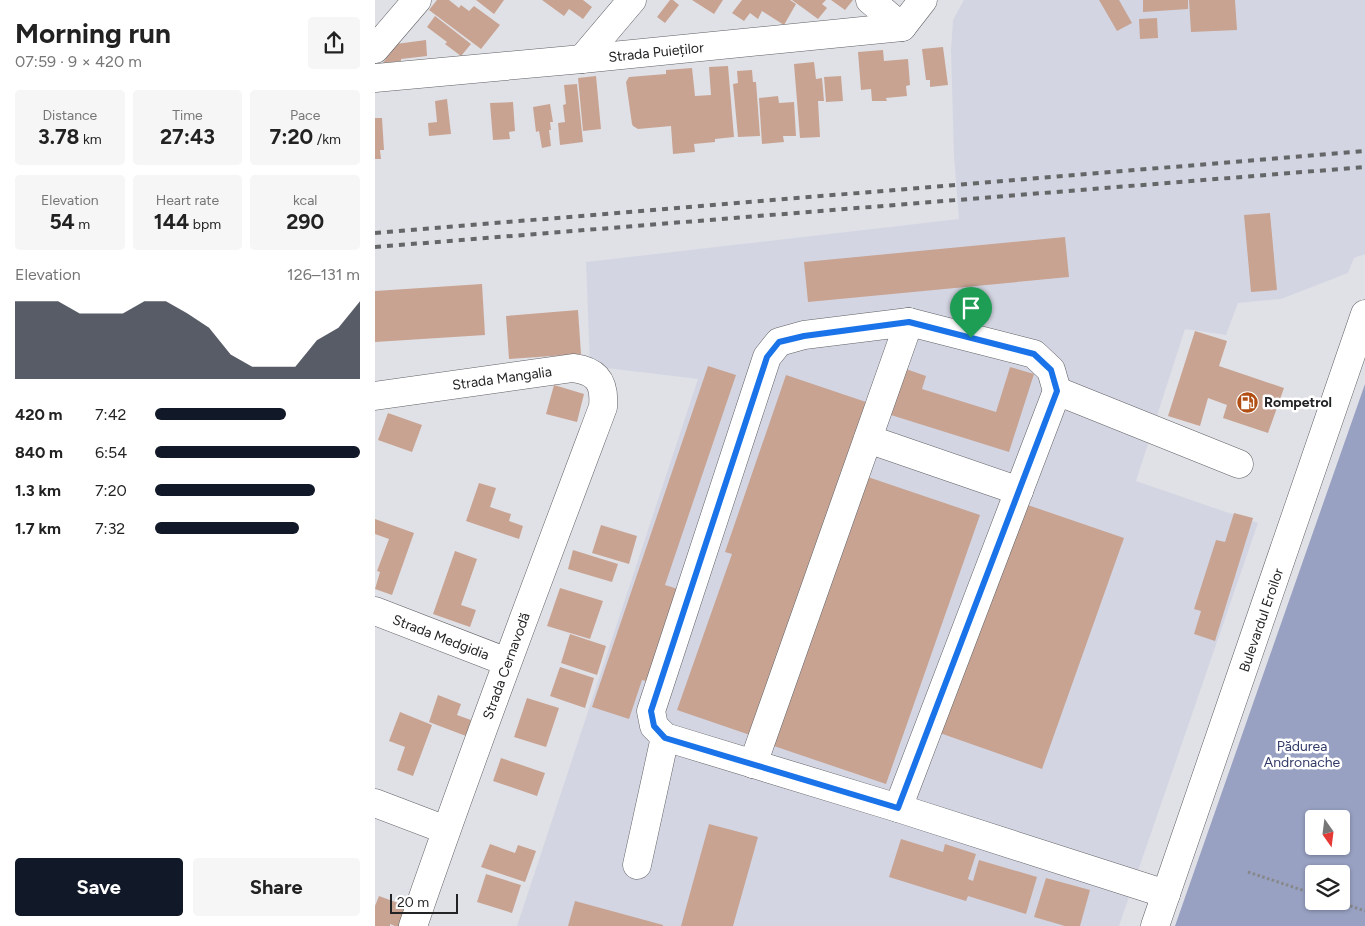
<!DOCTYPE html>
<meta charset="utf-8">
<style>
:root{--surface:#fff;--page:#f6f6f6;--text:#222;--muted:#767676;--accent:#111827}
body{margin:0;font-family:Figtree,sans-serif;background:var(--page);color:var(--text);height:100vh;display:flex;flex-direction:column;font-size:19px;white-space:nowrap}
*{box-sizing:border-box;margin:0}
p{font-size:16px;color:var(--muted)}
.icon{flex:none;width:28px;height:28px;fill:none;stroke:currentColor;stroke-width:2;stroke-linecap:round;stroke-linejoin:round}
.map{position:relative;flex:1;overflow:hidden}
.details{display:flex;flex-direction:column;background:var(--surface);width:375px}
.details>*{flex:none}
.needle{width:32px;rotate:166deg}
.controls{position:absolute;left:930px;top:810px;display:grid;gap:10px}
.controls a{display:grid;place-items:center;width:45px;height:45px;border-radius:5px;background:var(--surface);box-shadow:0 1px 4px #0004;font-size:25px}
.scale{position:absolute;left:15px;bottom:12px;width:68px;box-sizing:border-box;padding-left:5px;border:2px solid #222324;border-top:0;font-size:14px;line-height:18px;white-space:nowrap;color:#222324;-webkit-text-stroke:4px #fff;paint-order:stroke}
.pin{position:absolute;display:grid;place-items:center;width:42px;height:42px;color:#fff;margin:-51px -21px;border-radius:50% 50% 50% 0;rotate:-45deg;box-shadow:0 0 5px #0007}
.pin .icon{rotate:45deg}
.round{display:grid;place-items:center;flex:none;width:52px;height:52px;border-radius:5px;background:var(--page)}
.headline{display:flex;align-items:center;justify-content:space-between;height:85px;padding:0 15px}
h1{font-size:28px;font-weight:700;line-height:38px}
.stats{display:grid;grid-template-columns:repeat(3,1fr);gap:8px;height:85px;padding:5px 15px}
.stats div{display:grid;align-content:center;border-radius:5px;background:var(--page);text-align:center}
.stats b{font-size:21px;font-weight:700}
.stats small{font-size:14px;font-weight:400}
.stats p{font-size:14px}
.chart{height:140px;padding:10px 15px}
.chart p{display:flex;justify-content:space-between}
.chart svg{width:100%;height:90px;margin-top:5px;fill:var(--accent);opacity:.7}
.primary-button{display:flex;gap:10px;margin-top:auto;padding:10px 15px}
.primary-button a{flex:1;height:58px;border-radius:5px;background:var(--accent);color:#fff;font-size:20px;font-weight:700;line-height:58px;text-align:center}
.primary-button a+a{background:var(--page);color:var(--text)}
ul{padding:0 15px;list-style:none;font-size:16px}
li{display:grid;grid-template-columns:80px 60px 1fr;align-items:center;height:38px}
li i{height:12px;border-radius:6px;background:var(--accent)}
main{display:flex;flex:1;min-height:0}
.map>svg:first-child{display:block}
.built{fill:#d3d6e2}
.forest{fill:#98a1c2;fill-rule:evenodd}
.building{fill:#c8a392}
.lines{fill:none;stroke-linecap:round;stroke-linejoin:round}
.minor-casing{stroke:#5f6065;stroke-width:29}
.major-casing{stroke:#5f6065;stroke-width:29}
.path{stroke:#87888b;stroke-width:3;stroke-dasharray:2.5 2.5;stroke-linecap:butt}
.minor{stroke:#fff;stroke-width:28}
.major{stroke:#fff;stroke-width:28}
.rail{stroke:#656668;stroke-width:4;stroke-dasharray:6 6;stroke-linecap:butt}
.route-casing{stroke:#fff;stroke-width:10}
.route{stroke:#1a73e8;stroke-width:6}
.labels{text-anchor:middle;stroke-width:5;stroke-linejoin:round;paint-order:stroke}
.street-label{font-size:14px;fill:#222324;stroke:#fff}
.poi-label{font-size:14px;font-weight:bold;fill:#222324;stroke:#fff;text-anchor:start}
.park-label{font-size:14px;fill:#333b69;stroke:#fff}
</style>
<main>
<section class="details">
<div class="headline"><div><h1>Morning run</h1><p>07:59 · 9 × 420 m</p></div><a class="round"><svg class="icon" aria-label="share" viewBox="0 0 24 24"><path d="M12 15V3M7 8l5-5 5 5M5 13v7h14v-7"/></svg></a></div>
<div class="stats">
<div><p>Distance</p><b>3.78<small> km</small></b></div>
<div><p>Time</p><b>27:43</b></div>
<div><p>Pace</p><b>7:20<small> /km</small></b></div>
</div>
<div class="stats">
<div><p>Elevation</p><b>54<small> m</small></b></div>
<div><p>Heart rate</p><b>144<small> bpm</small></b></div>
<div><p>kcal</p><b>290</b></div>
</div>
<div class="chart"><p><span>Elevation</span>126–131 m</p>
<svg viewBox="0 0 160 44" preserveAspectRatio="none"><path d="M0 44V6L10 6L20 6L30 12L40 12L50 12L60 6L70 6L80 12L90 19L100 32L110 38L120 38L130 38L140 25L150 19L160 6V44z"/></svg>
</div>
<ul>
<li><b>420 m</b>7:42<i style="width:64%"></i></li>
<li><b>840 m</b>6:54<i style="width:100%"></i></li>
<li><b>1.3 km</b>7:20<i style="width:78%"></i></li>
<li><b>1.7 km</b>7:32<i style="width:70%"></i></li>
</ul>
<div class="primary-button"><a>Save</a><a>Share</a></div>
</section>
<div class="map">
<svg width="990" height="926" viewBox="0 0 990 926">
<rect width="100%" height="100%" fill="#e0e1e6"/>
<polygon class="built" points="589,0 990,0 990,254 979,258 973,273 906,299 863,303 851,335 810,329 761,481 883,523 744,926 142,926 323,379 215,366 211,262 584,219 579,156 576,50 578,20"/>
<path class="forest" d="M990 384V926H800ZM939 819H966V846H939ZM939 874H966V901H939Z"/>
<g class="building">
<polygon points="62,0 74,0 84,8 86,5 94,11 99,6 125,25 106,49 54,10"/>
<polygon points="101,0 129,0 119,14"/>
<polygon points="167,0 208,0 217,7 208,19 194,9 189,16"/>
<polygon points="295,0 298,0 304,5 290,23 282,17"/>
<polygon points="317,0 348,0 339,14"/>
<polygon points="367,0 415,0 421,4 409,25 387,11 383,19 375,13 369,21 357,13"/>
<polygon points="417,0 451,0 447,4 452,8 443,19"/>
<polygon points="456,0 478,0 470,10"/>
<polygon points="724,0 744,0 757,23 742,31"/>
<polygon points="768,0 813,0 813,9 768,12"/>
<polygon points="814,0 860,0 862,30 816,32"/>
<polygon points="60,16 96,44 86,56 70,44 72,42 52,27"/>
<polygon points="782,18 783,38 765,39 764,19"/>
<polygon points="51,40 52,56 26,59 26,61 8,63 21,44"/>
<polygon points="568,47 573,85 555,87 555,80 551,80 547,49"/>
<polygon points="508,50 509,61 533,59 535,85 531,86 532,96 511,98 512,101 497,101 496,89 486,90 483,52"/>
<polygon points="439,62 441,79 447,78 449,101 443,101 445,137 425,138 419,64"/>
<polygon points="353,66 359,137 340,139 340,142 319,144 320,152 298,154 296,126 263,129 258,126 257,124 251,82 254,77 291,74 291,70 317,68 320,96 336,95 334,67"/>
<polygon points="377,70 378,82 381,82 385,136 363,137 358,84 363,83 362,71"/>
<polygon points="221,76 226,129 208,131 203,78"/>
<polygon points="466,76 468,101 451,102 449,77"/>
<polygon points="202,84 208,142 185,145 183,123 190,122 188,105 191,104 189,85"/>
<polygon points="403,96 404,103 419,102 421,136 408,136 409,142 387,144 384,98"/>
<polygon points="72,99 76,134 54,136 53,123 62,122 60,101"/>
<polygon points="138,102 140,131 134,132 135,139 118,140 115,103"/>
<polygon points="175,104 178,122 175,122 176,130 174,130 176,146 167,148 164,131 161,132 158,107"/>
<polygon points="0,118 7,118 9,150 5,150 6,159 0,159"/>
<polygon points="895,213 902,290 876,292 869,215"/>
<polygon points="690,237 694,277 433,302 429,262"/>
<polygon points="107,284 110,335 0,342 0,291"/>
<polygon points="203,310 206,354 134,359 131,316"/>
<polygon points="820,331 852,341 844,366 909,388 893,433 848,418 852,405 833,398 825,426 793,416"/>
<polygon points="333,366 361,375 290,585 306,590 275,682 267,680 254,719 217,707"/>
<polygon points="635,367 659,374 634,452 516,415 531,369 551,376 547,389 621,412"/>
<polygon points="411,375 491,402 375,735 302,710 357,554 350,552"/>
<polygon points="179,385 209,394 202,422 171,414"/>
<polygon points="13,413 47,425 37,452 3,440"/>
<polygon points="487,475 605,515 511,784 393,744"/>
<polygon points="104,483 121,488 115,507 136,514 134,521 148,526 144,539 91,521"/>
<polygon points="644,502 749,538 667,769 562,732"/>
<polygon points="859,513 878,518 840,641 819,634 826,611 819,609 841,540 850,542"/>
<polygon points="0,519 39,533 17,595 0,589 5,572 2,571 14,539 0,534"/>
<polygon points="226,525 262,536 254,564 217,553"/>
<polygon points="198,550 243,564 237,582 193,569"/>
<polygon points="80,551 102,559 86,605 101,610 95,627 58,614"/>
<polygon points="185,588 228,601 215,639 172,626"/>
<polygon points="195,634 231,646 222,675 186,663"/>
<polygon points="185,667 219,678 210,708 175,696"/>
<polygon points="63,695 86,704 82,715 96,720 91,736 54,722"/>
<polygon points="152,698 184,708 171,747 139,737"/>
<polygon points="25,712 57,725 38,776 22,770 30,747 14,741"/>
<polygon points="126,758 170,773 162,796 118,781"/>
<polygon points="334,824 383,837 358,926 306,926"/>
<polygon points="526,839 568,852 570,844 601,854 593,879 598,881 604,860 662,877 651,914 593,896 591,901 514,877"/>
<polygon points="115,844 140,853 143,845 161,851 150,882 106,867"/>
<polygon points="111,874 146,885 137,913 102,902"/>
<polygon points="671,878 715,890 705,926 690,926 659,917"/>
<polygon points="4,896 34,907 27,926 20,926 15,924 15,926 0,926 0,906"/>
<polygon points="200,901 288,925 288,926 193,926"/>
</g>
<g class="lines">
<defs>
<g id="minor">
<polyline points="495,0 527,27"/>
<polyline points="0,49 42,0"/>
<polyline points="207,59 257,0"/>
<polyline points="0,78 207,59 527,27 548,0"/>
<polyline points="682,391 676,370 659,354 534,322 429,335 404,342 392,357 276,711 279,726 290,737 523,808 791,894"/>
<path d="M0 396 198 368C223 371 230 383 228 407 163 580 98 752 38 926"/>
<polyline points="493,439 644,491"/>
<polyline points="0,611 132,662"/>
<polyline points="378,764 534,322"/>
<polyline points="0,803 71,830"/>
<polyline points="523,808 682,391 864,464"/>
<polyline points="262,865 290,737"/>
</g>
<polyline id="major" points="780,926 990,314"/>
</defs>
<use href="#minor" class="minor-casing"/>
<use href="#major" class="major-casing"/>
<g class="path">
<polyline points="873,872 939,894"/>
<polyline points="961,901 990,911"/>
</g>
<use href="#minor" class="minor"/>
<use href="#major" class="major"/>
<g class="rail">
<polyline points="0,233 990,151"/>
<polyline points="0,247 990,167"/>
</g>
</g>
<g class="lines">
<defs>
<polygon id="route" points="534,322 659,354 676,370 682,391 523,808 290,738 279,726 276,711 392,357 404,342 429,336"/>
</defs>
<use href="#route" class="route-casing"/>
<use href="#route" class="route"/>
</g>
<defs>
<symbol id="fuel-disc" viewBox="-11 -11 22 22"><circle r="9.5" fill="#b14e14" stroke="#fff"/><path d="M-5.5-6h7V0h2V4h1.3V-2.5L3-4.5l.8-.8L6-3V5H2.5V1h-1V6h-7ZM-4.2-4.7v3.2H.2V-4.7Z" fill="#fff"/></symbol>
</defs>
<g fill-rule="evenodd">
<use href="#fuel-disc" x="860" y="390" width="25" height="25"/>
</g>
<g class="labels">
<g class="street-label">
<text transform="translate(281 52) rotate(-6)" y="5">Strada Puieților</text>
<text transform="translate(127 378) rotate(-8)" y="5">Strada Mangalia</text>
<text transform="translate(886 620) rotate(-71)" y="5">Bulevardul Eroilor</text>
<text transform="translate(66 637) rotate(21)" y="5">Strada Medgidia</text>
<text transform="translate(131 666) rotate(-70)" y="5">Strada Cernavodă</text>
</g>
<g class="poi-label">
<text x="889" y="407">Rompetrol</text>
</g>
<g class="park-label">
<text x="927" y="751">Pădurea<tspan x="927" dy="16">Andronache</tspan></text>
</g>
</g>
</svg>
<div class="controls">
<a><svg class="needle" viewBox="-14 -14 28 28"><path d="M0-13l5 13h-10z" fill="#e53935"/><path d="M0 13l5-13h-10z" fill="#767676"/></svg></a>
<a><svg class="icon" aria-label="layers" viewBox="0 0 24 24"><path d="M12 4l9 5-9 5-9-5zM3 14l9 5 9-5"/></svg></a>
</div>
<div class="scale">20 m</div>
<div class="pin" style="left:596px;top:338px;background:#1e9e55"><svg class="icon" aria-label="arrive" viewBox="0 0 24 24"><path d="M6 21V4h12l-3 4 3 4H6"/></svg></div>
</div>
</main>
